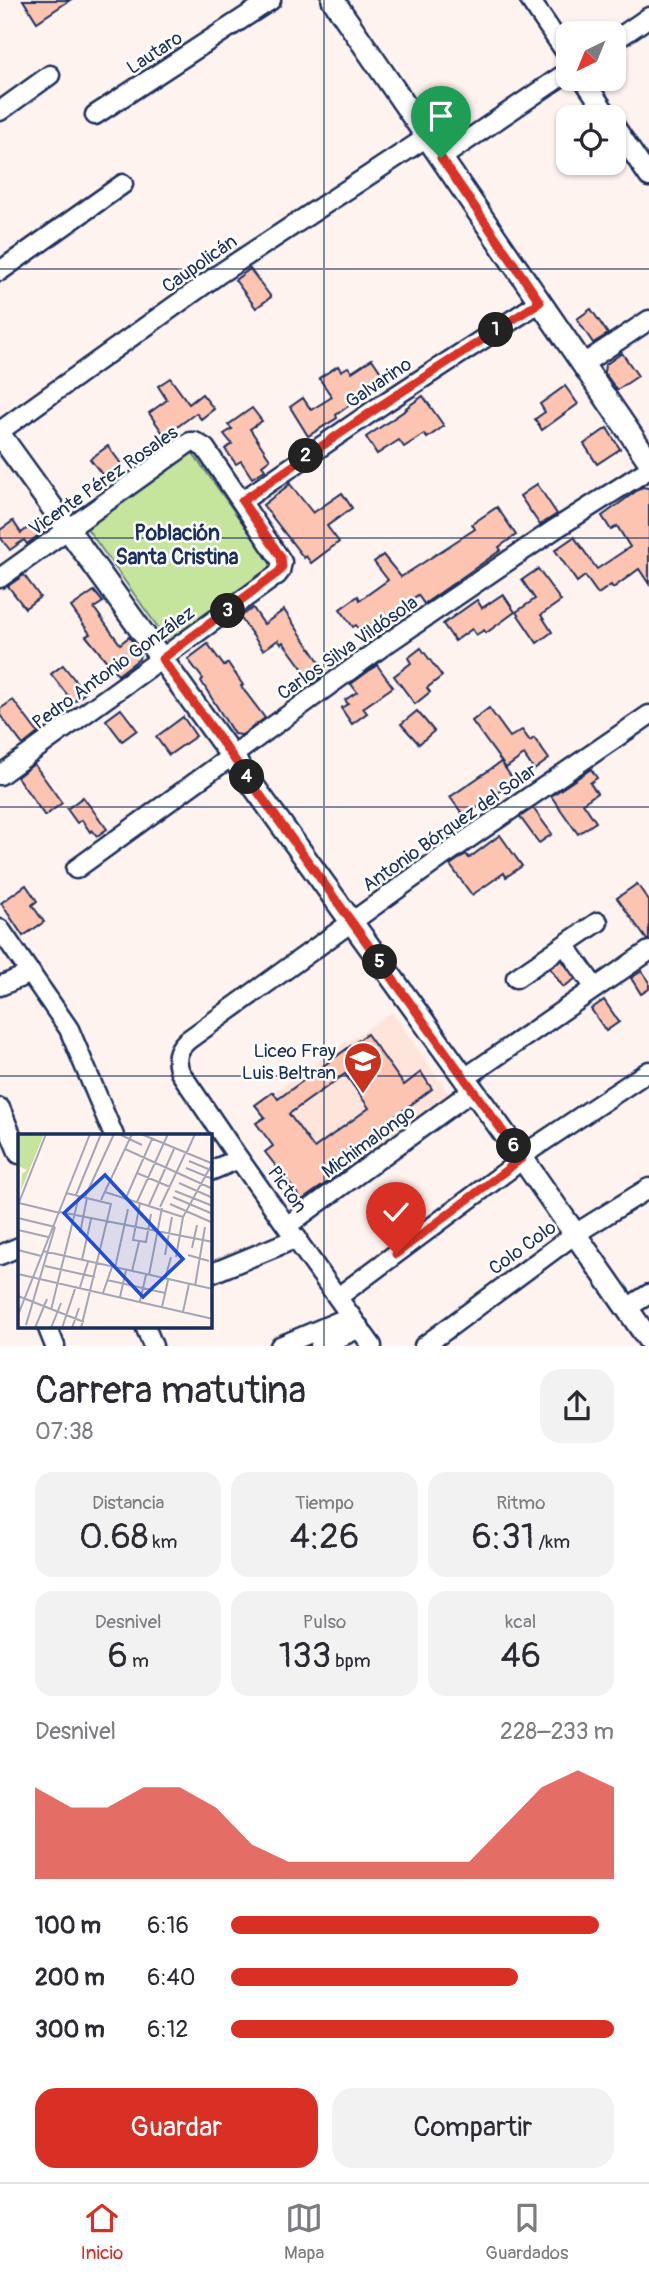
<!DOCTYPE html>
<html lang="es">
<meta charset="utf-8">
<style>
:root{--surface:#fff;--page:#f2f2f3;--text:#2b2b33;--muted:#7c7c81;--line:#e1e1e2;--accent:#d93025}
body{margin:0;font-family:Pangolin,sans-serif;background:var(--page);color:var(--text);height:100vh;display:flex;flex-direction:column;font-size:26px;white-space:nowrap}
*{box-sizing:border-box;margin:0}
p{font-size:23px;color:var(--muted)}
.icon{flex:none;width:38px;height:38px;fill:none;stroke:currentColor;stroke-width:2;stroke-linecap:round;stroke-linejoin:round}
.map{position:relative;height:1346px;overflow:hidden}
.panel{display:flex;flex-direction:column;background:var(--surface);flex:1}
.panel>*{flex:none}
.needle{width:46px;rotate:223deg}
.buttons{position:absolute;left:556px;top:21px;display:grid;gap:14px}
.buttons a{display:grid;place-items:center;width:70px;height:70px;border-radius:14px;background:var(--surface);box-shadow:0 2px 5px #0004;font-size:35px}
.pin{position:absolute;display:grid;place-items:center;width:60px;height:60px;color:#fff;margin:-72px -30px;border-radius:50% 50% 50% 0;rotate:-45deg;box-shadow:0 0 7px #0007}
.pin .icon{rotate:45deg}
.km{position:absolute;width:35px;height:35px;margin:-18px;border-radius:50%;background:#222;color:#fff;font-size:19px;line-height:35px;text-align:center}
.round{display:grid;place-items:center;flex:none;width:74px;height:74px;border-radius:21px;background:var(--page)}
.headline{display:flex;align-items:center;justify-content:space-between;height:119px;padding:0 35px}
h1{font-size:38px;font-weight:600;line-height:52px}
.metrics{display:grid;grid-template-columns:repeat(3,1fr);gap:10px;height:119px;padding:7px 35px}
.metrics div{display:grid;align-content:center;border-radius:18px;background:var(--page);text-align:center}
.metrics b{font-size:35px;font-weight:600}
.metrics small{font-size:19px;font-weight:400}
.metrics p{font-size:19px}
.chart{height:196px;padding:14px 35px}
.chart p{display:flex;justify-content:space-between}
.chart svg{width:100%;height:126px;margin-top:7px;fill:var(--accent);opacity:.7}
.action{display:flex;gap:14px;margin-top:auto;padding:14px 35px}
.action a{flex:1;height:80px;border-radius:21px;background:var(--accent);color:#fff;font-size:28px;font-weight:600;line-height:80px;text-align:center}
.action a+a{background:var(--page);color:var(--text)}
ul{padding:0 35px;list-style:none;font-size:23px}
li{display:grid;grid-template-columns:112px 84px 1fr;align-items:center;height:52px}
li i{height:18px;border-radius:9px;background:var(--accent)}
.menu{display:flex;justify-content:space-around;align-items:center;height:98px;border-top:2px solid var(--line);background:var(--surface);font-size:19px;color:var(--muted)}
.menu a{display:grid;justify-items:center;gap:4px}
.menu .current{color:var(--accent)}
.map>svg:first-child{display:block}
.built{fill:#fee5dc}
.green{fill:#c5e49c;stroke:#708a7d;stroke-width:2}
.building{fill:#fdc5b1;stroke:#1b2f5e;stroke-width:2;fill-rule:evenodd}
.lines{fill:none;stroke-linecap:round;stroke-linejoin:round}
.minor-casing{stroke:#1b2f5e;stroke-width:23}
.tertiary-casing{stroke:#1b2f5e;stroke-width:26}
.minor{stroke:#fff;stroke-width:18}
.tertiary{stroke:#fff;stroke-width:21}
.route-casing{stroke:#fff;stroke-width:14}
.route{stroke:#d93025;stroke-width:9}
.grid{fill:none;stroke:#1b2f5e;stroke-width:2;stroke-opacity:0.55}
.labels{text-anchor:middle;stroke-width:5;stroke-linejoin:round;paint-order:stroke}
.street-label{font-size:19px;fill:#1b2f5e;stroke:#fff}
.poi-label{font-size:19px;fill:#1b2f5e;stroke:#fff;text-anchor:end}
.neighbourhood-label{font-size:21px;font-weight:bold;fill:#1b2f5e;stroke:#fff}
.inset-road{fill:none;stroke:#a4a5b5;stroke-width:2}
.view{fill:#1d4ed8;fill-opacity:0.15;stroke:#1d4ed8;stroke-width:3.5}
.inset-edge{fill:none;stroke:#1b2f5e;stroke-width:3.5}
</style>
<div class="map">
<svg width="649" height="1346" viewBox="0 0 649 1346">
<rect width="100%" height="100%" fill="#fff3ef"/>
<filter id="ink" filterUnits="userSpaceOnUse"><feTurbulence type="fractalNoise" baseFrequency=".0143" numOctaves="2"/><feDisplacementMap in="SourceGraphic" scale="14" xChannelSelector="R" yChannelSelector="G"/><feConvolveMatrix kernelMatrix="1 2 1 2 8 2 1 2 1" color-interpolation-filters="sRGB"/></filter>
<g filter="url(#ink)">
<polygon class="built" points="392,1012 452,1098 339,1180 273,1092"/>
<polygon class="green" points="192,452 276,570 170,644 86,527"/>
<g class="building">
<polygon points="23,0 70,0 37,22"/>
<polygon points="250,269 271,297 256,308 235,280"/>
<polygon points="591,309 608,334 593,343 577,319"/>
<polygon points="622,353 638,376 617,390 604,372 605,365"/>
<polygon points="372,359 382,374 377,377 380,383 336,415 337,418 308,436 290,407 303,398 311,410 332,397 319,378 338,366 341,371 348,367 352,372"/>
<polygon points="170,378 189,404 202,394 214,409 201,419 196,413 165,436 149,413 167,400 158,386"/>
<polygon points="565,386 578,404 542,430 535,419 545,412 540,404"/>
<polygon points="423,396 444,426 427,438 424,434 404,447 399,440 377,454 366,437 407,409 406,408"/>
<polygon points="252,408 262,421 250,429 270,459 262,465 265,470 252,478 241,461 236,464 225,449 232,444 224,434 232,429 228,425"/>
<polygon points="607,428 620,449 597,464 584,444"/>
<polygon points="108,446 122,465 105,478 90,459"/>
<polygon points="290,484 313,513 342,493 352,508 327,526 339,542 311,563 306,556 304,558 263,505"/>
<polygon points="537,484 557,514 540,525 520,496"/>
<polygon points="642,487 649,488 649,584 639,569 613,588 611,585 598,594 585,576 577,582 555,550 574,537 597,569 630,547 617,526 611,530 602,516"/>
<polygon points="497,507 516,535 499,547 501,550 424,604 418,595 396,611 399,615 367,640 356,625 353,627 340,609 358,596 360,600 388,580 374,562 383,555 401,577 475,529 472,524"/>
<polygon points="41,519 48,528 27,544 24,540 10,550 0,537 0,530 13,521 21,533"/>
<polygon points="538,569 561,601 541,615 552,632 537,643 516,612 535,599 522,580"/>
<polygon points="24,575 40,597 25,608 8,586"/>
<polygon points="94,591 103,602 94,608 120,644 129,637 140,653 139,659 118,675 86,636 90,634 71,607"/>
<polygon points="503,594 515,612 486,633 484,630 476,635 472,629 455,641 443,624 477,600 482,608"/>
<polygon points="253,608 264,624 284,610 325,670 321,672 323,675 313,683 283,642 281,644 278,640 263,650 240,617"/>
<polygon points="208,644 224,666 228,663 243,685 241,686 265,718 242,735 234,734 201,681 203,679 188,659"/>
<polygon points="421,648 442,676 427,688 430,692 415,704 394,676 411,663 408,658"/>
<polygon points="63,665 85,693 73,702 51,674"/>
<polygon points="377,665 393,687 363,708 367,713 352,724 341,708 348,704 345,700 357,692 351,684"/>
<polygon points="13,700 38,733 23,745 0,715 0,709"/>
<polygon points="489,708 510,737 522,730 530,741 534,738 549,759 534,770 524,755 506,768 472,721"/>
<polygon points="121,709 137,730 122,741 106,720"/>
<polygon points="417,711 434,731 419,744 401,724"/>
<polygon points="183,717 196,736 169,755 156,737"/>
<polygon points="501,762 514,781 464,816 450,797"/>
<polygon points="34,764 62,803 45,816 17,777"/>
<polygon points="591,769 597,778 590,783 597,793 583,803 596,822 578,834 551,796"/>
<polygon points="83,797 107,829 97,836 92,830 90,832 82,820 77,823 67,809"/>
<polygon points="533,808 552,834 539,843 520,817"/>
<polygon points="500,835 522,866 506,877 504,873 472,895 450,865 466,854 469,858"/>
<polygon points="637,884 649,901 649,940 647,940 617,898"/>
<polygon points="26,885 37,901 32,905 44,922 23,936 1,903"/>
<polygon points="562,960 575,979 563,987 550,968"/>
<polygon points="642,971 649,981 649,989 641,994 631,978"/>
<polygon points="604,1000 619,1022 606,1031 591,1009"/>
<path d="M367 1034 404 1085 421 1072 432 1089 327 1167 335 1177 302 1200 265 1152 273 1146 256 1123 265 1117 255 1105 273 1092 278 1099ZM345 1074 369 1108 314 1148 289 1114Z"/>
</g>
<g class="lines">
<defs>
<g id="minor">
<polyline points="530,0 569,57"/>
<polyline points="614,41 649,17"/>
<polyline points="583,79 609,117"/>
<polyline points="0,111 50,75"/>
<polyline points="95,115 271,0"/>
<polyline points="614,125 649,177"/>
<polyline points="441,158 569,71"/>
<polyline points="0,271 123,184"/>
<polyline points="583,364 649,320"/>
<polyline points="0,431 219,274 427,137"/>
<polyline points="242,501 383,404 540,302"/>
<polyline points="0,578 190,442 195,442 205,448 282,562 280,571 277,575 0,775"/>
<polyline points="76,869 386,644 555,529 649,469"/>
<polyline points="0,929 69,1029 114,1136"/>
<polyline points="565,945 595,988"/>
<polyline points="516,978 598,922"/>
<polyline points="0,986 31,973"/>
<polyline points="465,1078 649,951"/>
<polyline points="0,1108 19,1154"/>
<polyline points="210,1171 239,1159"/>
<polyline points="288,1225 473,1090"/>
<polyline points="0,1255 19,1247"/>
<polyline points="210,1274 297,1238"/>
<polyline points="338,1297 511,1168 532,1149 649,1071"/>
<polyline points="627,1308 649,1294"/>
<polyline points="47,1326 55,1346"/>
<polyline points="145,1326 153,1346"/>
<polyline points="280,1346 351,1316"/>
<polyline points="320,1346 360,1328"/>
<path d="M372 1346 239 1159 180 1072C175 1059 177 1049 188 1040L446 854 649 715"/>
<polyline points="424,1346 575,1234 649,1188"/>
</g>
<g id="tertiary">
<polyline points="333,0 649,461"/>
<polyline points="0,435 522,1158 649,1340"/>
</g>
</defs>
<use href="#minor" class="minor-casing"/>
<use href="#tertiary" class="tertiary-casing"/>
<use href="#minor" class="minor"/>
<use href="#tertiary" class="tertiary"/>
</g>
</g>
<g class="lines" filter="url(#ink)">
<defs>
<polyline id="route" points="396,1254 522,1158 162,659 280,571 282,566 281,557 242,501 383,404 540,302 441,158"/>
</defs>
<use href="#route" class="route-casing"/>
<use href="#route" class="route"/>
</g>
<path class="grid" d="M324 0V1346M0 269H649M0 538H649M0 807H649M0 1076H649"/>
<defs>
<symbol id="school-pin" viewBox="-11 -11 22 30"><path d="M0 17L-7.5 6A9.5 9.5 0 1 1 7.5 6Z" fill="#c8321e" stroke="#fff"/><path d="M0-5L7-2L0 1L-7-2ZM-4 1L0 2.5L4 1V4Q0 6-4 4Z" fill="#fff"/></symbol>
</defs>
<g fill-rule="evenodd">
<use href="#school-pin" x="341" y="1039" width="44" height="60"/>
</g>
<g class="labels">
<g class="street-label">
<text transform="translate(154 52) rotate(-33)" y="7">Lautaro</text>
<text transform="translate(199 263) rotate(-35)" y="7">Caupolicán</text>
<text transform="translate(378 382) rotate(-34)" y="7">Galvarino</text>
<text transform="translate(103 480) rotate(-35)" y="7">Vicente Pérez Rosales</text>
<text transform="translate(347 647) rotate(-35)" y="7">Carlos Silva Vildósola</text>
<text transform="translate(113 667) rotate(-36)" y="7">Pedro Antonio González</text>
<text transform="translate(449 827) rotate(-35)" y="7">Antonio Bórquez del Solar</text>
<text transform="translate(368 1141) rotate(-36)" y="7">Michimalongo</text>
<text transform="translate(288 1189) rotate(54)" y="7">Picton</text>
<text transform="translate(522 1247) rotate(-36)" y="7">Colo Colo</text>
</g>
<g class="poi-label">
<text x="336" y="1057">Liceo Fray<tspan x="336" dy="22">Luis Beltran</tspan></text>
</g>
<g class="neighbourhood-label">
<text x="177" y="540">Población<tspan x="177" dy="24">Santa Cristina</tspan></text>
</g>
</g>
<g transform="translate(18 1134)">
<rect width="194" height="194" fill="#fff3ef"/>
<path d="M0 0H26L3 56 4 40 9 36 0 32Z" fill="#c5e49c"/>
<path class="inset-road" d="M101 0 124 11M123 0 193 29M107 15 195 55M168 20 177 0M171 27 195 37M168 34 195 45M119 39 152 53M161 49 195 64M157 57 195 72M87 58 165 83M48 59 93 70 63 194M58 61 83 0M67 63 96 0M155 63 195 80M83 66 114 0M107 66 134 5M119 68 150 0M1 69 42 79M122 69 115 106 128 108 133 80M152 70 193 88M0 71 28 0M131 71 156 15M142 73 167 20M42 78 195 108M0 84 37 93M0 96 30 103M62 99 69 64M174 114 179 91M0 116 23 122M25 117 195 155M147 121 154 83M170 121 191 127M158 123 165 83 195 28M64 126 73 85M27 132 77 143M97 134 110 75M114 137 121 108M0 140 195 185M131 141 144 74M147 145 153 123M89 146 147 159M177 152 187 93M62 153 70 128M85 159 94 133M0 162 66 188M102 163 108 136M122 167 128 141M144 173 150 146M33 176 61 62M165 178 171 150M0 181 72 0M8 191 37 93M17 194 29 165M33 194 43 169M44 194 58 152M54 194 61 174"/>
<path class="view" d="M87 41 165 125 125 163 46 79Z"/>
<rect width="194" height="194" class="inset-edge"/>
</g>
</svg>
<div class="buttons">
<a><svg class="needle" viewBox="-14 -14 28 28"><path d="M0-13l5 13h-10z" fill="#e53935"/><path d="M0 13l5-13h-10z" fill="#7c7c81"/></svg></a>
<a><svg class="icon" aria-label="locate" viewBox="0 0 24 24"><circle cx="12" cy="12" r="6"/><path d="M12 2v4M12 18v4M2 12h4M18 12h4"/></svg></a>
</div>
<div class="pin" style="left:441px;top:158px;background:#1e9e55"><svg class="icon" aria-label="arrive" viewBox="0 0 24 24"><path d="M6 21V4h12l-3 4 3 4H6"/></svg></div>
<div class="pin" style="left:396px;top:1254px;background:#d93025"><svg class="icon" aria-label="check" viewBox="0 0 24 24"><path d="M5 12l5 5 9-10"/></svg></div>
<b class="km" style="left:496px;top:330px">1</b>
<b class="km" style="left:306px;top:456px">2</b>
<b class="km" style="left:228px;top:611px">3</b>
<b class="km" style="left:247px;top:777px">4</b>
<b class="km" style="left:380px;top:962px">5</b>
<b class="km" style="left:514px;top:1146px">6</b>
</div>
<section class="panel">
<div class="headline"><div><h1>Carrera matutina</h1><p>07:38</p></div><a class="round"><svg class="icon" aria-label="share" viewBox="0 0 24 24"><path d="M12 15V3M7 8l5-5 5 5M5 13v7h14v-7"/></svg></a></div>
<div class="metrics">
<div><p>Distancia</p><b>0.68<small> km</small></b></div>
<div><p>Tiempo</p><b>4:26</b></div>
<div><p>Ritmo</p><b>6:31<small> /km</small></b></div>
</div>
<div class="metrics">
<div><p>Desnivel</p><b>6<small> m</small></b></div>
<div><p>Pulso</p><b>133<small> bpm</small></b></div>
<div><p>kcal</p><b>46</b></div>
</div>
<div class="chart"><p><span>Desnivel</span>228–233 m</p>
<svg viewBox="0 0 160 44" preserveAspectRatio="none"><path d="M0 44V12L10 19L20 19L30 12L40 12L50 19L60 32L70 38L80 38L90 38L100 38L110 38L120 38L130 25L140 12L150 6L160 12V44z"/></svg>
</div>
<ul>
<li><b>100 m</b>6:16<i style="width:96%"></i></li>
<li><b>200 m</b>6:40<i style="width:75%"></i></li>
<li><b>300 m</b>6:12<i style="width:100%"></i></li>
</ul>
<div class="action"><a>Guardar</a><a>Compartir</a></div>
</section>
<nav class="menu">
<a class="current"><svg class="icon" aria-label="home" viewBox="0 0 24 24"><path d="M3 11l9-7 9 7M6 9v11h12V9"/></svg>Inicio</a>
<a><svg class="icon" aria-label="map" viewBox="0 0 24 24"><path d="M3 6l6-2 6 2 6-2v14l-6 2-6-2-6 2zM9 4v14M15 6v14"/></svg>Mapa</a>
<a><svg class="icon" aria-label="saved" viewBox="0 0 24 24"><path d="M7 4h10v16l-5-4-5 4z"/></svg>Guardados</a>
</nav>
